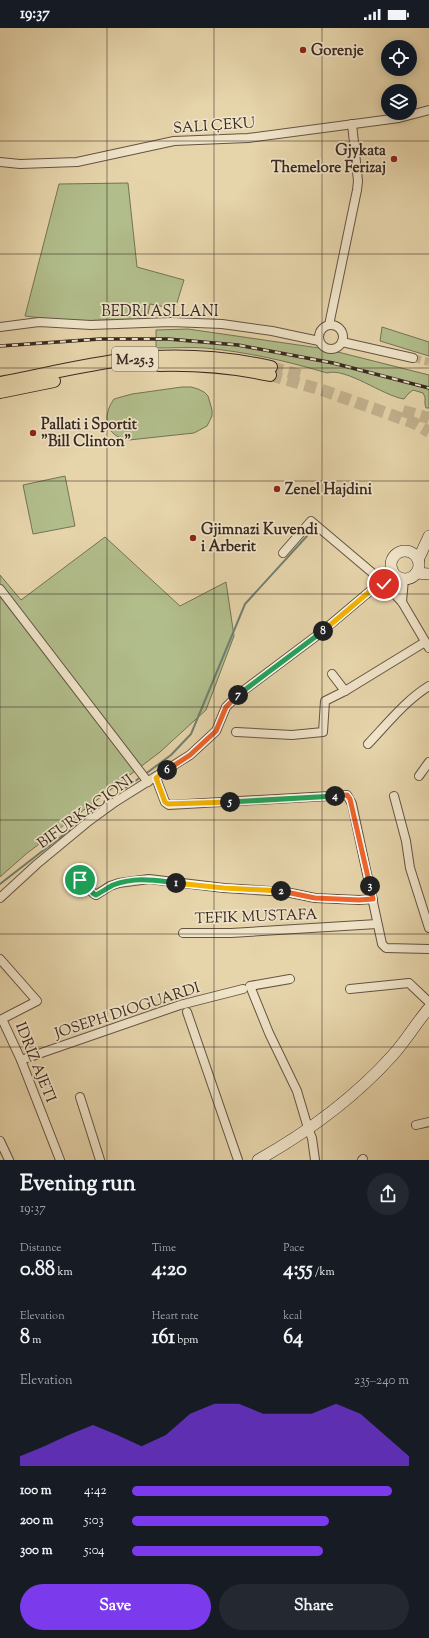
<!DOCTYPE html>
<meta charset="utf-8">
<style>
:root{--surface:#171b24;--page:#242831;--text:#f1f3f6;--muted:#9ea1a6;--accent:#7c3aed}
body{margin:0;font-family:"Sorts Mill Goudy",serif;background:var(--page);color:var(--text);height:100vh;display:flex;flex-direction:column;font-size:15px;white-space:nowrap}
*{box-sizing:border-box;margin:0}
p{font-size:13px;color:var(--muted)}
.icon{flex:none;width:22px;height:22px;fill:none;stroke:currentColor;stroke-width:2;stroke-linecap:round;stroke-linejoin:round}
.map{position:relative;height:1132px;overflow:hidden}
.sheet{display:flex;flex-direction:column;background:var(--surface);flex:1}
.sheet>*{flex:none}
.buttons{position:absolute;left:381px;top:12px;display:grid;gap:8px}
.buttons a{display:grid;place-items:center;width:36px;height:36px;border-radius:50%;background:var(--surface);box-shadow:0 2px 10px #0003;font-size:20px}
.pin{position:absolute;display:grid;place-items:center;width:34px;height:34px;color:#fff;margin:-17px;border:2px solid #fff;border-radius:50%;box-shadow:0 1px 4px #0007}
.km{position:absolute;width:20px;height:20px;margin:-10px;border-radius:50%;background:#222;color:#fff;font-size:11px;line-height:20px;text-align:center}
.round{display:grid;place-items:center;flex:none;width:42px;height:42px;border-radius:21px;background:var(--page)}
.head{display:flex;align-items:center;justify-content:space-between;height:68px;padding:0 20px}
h1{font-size:22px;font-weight:700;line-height:30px}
.stats{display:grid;grid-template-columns:repeat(3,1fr);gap:6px;height:68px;padding:4px 20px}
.stats div{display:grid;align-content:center}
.stats b{font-size:20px;font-weight:700}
.stats small{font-size:11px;font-weight:400}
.stats p{font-size:11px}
.chart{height:112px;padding:8px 20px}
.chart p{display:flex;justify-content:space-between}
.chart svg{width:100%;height:72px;margin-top:4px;fill:var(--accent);opacity:.7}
.cta{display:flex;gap:8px;margin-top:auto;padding:8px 20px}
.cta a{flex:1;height:46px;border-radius:24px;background:var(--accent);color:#fff;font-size:16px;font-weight:700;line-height:46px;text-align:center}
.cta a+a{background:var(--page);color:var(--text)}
ul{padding:0 20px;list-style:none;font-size:13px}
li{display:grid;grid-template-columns:64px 48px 1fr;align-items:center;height:30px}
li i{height:10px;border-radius:5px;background:var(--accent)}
.status{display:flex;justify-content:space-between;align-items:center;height:28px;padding:0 20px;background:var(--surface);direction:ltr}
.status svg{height:11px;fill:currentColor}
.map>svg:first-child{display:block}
.green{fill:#b1bd8b;stroke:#757356}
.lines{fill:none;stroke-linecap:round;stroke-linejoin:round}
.stream{stroke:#717f70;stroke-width:2}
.street-tunnel{stroke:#c3b28f;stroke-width:8;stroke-dasharray:8 4;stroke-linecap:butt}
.primary-tunnel{stroke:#c3b28f;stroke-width:12;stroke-dasharray:12 6;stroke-linecap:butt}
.street-casing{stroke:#645443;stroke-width:10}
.secondary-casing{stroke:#392921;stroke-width:12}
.primary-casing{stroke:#392921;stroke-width:14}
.street{stroke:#efe3c8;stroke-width:8}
.secondary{stroke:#efe3c8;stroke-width:11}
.primary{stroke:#e6d4aa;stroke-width:12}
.rail-casing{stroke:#392921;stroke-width:3.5}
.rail{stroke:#efe3c8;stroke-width:2;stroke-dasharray:6;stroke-linecap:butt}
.split-1-casing{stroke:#fff;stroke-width:8}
.split-2-casing{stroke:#fff;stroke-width:8}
.split-3-casing{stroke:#fff;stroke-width:8}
.split-4-casing{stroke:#fff;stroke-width:8}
.split-5-casing{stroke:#fff;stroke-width:8}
.split-6-casing{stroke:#fff;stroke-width:8}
.split-7-casing{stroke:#fff;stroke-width:8}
.split-8-casing{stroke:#fff;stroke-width:8}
.split-9-casing{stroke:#fff;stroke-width:8}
.split-1{stroke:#22a559;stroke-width:5}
.split-2{stroke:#f5b400;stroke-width:5}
.split-3{stroke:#f0652b;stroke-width:5}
.split-4{stroke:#f0652b;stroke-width:5}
.split-5{stroke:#22a559;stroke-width:5}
.split-6{stroke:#f5b400;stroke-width:5}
.split-7{stroke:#f0652b;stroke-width:5}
.split-8{stroke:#22a559;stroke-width:5}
.split-9{stroke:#f5b400;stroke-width:5}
.grid{fill:none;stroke:#392921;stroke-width:1;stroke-opacity:0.55}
.poi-dot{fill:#8f2418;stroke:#efe3c8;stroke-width:1.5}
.labels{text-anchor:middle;stroke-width:3.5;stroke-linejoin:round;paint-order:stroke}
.shield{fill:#efe3c8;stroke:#706153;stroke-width:1}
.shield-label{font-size:14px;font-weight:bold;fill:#392921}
.poi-label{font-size:15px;font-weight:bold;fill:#392921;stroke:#efe3c8;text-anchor:start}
.street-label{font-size:15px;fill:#392921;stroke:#efe3c8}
</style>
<div class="status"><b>19:37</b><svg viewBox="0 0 49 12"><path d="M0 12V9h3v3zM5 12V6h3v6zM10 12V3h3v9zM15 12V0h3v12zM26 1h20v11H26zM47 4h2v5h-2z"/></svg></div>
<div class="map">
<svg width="429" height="1132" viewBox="0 0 429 1132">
<rect width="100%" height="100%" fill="#e6d4aa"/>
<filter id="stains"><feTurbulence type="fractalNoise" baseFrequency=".005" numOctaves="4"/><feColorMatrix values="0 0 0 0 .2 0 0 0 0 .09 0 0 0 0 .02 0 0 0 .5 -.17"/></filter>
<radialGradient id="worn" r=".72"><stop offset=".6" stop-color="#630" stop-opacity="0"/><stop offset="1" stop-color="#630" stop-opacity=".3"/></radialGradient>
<g class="green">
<polygon points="128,155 137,239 184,252 175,281 150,276 147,291 67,293 25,288 59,156"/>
<polygon points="382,299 429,314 429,328 380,313"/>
<path d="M188 301 326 321 429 347V380H426L425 376V369L423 365 413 362 408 366 404 371C383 368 346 339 327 345 287 333 247 324 205 320 189 319 172 320 156 320V302Z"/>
<path d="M182 359H191L198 361 204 364 208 368 212 382V388L207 398 194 405 129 412C106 409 101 389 114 371L132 366Z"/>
<polygon points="65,448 75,498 33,506 23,457"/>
<polygon points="105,509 180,578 226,554 234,608 206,682 160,724 26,826 0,849 0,547 21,572"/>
</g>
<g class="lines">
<g class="stream">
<polyline points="144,747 171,727 191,706 245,576 307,508"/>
<polyline points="0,856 67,804 89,785 141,749"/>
</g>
<polyline class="street-tunnel" points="413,330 429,334"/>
<g class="primary-tunnel">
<polyline points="271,339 303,348"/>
<polyline points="270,347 322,362 414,395 429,404"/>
<polyline points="403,383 429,390"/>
</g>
<defs>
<g id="street">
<polyline points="0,134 20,136 77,134 174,113 248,110 399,90 429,82"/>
<polyline points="329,297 357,162 358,153 352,96"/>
<circle cx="331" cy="309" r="12"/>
<polyline points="0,299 39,294 91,297 171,294 222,296 272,303 319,313"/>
<polyline points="342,314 413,330"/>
<polyline points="283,525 311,493 382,553"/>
<polyline points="382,553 397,549"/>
<polyline points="382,553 392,541"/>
<polyline points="0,561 148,754"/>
<polyline points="402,574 404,551"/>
<polyline points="332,646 345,663"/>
<polyline points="236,704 292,707 323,704 325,673 345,663 425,614"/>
<path d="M368 716C387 696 405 673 429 658"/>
<polyline points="419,748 429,734"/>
<polyline points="156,750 165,774 169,777 347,767 352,776 382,916 386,920 429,921"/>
<polyline points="394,768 406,813 410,840 429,900"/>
<polyline points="80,852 94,866 96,867 110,858 119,855 149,851 224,860 286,864 315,870 359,872 373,871"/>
<polyline points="0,870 37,836 89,793 115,774 190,727 216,703 226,679 239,666 319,606 382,553 402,574 429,620"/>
<polyline points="183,905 231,905 377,896"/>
<polyline points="0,931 37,973 2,991 21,1032 60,1132"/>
<polyline points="290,951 250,958 269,1005 297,1063 308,1100 312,1110 315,1132"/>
<polyline points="350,961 409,955 429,974"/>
<polyline points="187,984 238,1132"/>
<polyline points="21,1032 180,977 243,961"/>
<polyline points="80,1069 100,1132"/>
<polyline points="416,1097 429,1094"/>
<polyline points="0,1113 9,1132"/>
<polyline points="362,1132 363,1131"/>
</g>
<g id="secondary">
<circle cx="405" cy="537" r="14"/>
<polyline points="418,532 429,508"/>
<polyline points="416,545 429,546"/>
<path d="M258 1132C306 1105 355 1069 392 1028 406 1013 416 995 429 980"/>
</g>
<g id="primary">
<path d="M159 337C197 336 233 339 270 347"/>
<path d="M0 355C42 347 86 336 129 331 176 326 224 329 271 339"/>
<polyline points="0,364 54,353"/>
</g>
</defs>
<use href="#street" class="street-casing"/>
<use href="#secondary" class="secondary-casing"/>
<use href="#primary" class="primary-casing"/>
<use href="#street" class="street"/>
<use href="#secondary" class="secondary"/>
<use href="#primary" class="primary"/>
<defs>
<polyline id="rail" points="0,318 100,311 168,311 238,317 333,335 429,360"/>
</defs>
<use href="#rail" class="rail-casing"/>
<use href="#rail" class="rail"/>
</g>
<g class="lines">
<defs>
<path id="split-1" d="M80 852 94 866 96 867C102 864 107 860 113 857 136 849 152 852 176 855"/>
<polyline id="split-2" points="176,855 224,860 281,863"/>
<polyline id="split-3" points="281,863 315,870 359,872 373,871 370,858"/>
<polyline id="split-4" points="335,768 347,767 350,771 370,858"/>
<polyline id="split-5" points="230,774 335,768"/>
<polyline id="split-6" points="167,742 156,750 165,774 168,776 230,774"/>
<polyline id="split-7" points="167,742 190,727 216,703 226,679 238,667"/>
<polyline id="split-8" points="238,667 323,603"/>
<polyline id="split-9" points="323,603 382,553 384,556"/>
</defs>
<use href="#split-1" class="split-1-casing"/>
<use href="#split-2" class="split-2-casing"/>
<use href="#split-3" class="split-3-casing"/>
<use href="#split-4" class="split-4-casing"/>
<use href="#split-5" class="split-5-casing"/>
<use href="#split-6" class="split-6-casing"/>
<use href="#split-7" class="split-7-casing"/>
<use href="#split-8" class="split-8-casing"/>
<use href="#split-9" class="split-9-casing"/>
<use href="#split-1" class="split-1"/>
<use href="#split-2" class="split-2"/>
<use href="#split-3" class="split-3"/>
<use href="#split-4" class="split-4"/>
<use href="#split-5" class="split-5"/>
<use href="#split-6" class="split-6"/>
<use href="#split-7" class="split-7"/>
<use href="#split-8" class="split-8"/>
<use href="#split-9" class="split-9"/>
</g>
<path class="grid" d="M107 0V1132M214 0V1132M322 0V1132M0 113H429M0 226H429M0 340H429M0 453H429M0 566H429M0 679H429M0 792H429M0 906H429M0 1019H429"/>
<g class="poi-dot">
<circle cx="303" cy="22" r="4"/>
<circle cx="394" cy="131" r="4"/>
<circle cx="33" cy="405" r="4"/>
<circle cx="277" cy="461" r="4"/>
<circle cx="193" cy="510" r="4"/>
</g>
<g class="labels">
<rect class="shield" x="112" y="319" width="46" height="24" rx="3"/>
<g class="shield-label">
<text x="135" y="336">M-25.3</text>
</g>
<g class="poi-label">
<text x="311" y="27">Gorenje</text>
<text x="386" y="127" text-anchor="end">Gjykata<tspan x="386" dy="17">Themelore Ferizaj</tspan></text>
<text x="41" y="401">Pallati i Sportit<tspan x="41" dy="17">"Bill Clinton"</tspan></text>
<text x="285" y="466">Zenel Hajdini</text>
<text x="201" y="506">Gjimnazi Kuvendi<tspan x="201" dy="17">i Arberit</tspan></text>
</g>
<g class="street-label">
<text transform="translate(214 97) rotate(-4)" y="5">SALI ÇEKU</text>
<text x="160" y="288">BEDRI ASLLANI</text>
<text transform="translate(85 783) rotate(-36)" y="5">BIFURKACIONI</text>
<text transform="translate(256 888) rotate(-2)" y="5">TEFIK MUSTAFA</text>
<text transform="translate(127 982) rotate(-18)" y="5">JOSEPH DIOGUARDI</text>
<text transform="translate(36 1034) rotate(68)" y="5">IDRIZ AJETI</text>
</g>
</g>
<rect width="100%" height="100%" filter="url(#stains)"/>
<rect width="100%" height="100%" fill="url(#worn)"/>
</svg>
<div class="buttons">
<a><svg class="icon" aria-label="locate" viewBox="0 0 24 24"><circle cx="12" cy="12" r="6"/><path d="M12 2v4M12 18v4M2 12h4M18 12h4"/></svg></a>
<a><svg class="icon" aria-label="layers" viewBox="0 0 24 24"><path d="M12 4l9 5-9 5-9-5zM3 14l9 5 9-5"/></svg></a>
</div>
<div class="pin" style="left:80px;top:852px;background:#1e9e55"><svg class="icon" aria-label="arrive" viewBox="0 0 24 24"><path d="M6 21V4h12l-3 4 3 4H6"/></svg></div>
<div class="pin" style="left:384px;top:556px;background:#d93025"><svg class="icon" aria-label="check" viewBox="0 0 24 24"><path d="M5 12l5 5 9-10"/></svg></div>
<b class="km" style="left:176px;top:855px">1</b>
<b class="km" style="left:281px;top:863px">2</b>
<b class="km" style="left:370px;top:858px">3</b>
<b class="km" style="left:335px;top:768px">4</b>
<b class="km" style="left:230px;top:774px">5</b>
<b class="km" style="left:167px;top:742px">6</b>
<b class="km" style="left:238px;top:667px">7</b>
<b class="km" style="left:323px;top:603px">8</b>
</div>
<section class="sheet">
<div class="head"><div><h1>Evening run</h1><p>19:37</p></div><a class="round"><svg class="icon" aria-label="share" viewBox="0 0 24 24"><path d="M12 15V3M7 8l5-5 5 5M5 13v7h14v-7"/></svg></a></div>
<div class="stats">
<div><p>Distance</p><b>0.88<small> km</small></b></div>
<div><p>Time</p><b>4:20</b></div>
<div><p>Pace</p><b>4:55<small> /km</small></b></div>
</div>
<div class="stats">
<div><p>Elevation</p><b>8<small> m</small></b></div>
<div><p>Heart rate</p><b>161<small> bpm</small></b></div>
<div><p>kcal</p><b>64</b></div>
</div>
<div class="chart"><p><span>Elevation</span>235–240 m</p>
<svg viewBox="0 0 160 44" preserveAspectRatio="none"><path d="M0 44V38L10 32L20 25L30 19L40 25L50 32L60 25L70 12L80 6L90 6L100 12L110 12L120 12L130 6L140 12L150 25L160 38V44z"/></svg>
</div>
<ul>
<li><b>100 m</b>4:42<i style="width:94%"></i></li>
<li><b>200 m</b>5:03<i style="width:71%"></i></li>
<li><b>300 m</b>5:04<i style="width:69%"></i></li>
</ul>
<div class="cta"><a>Save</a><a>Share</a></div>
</section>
